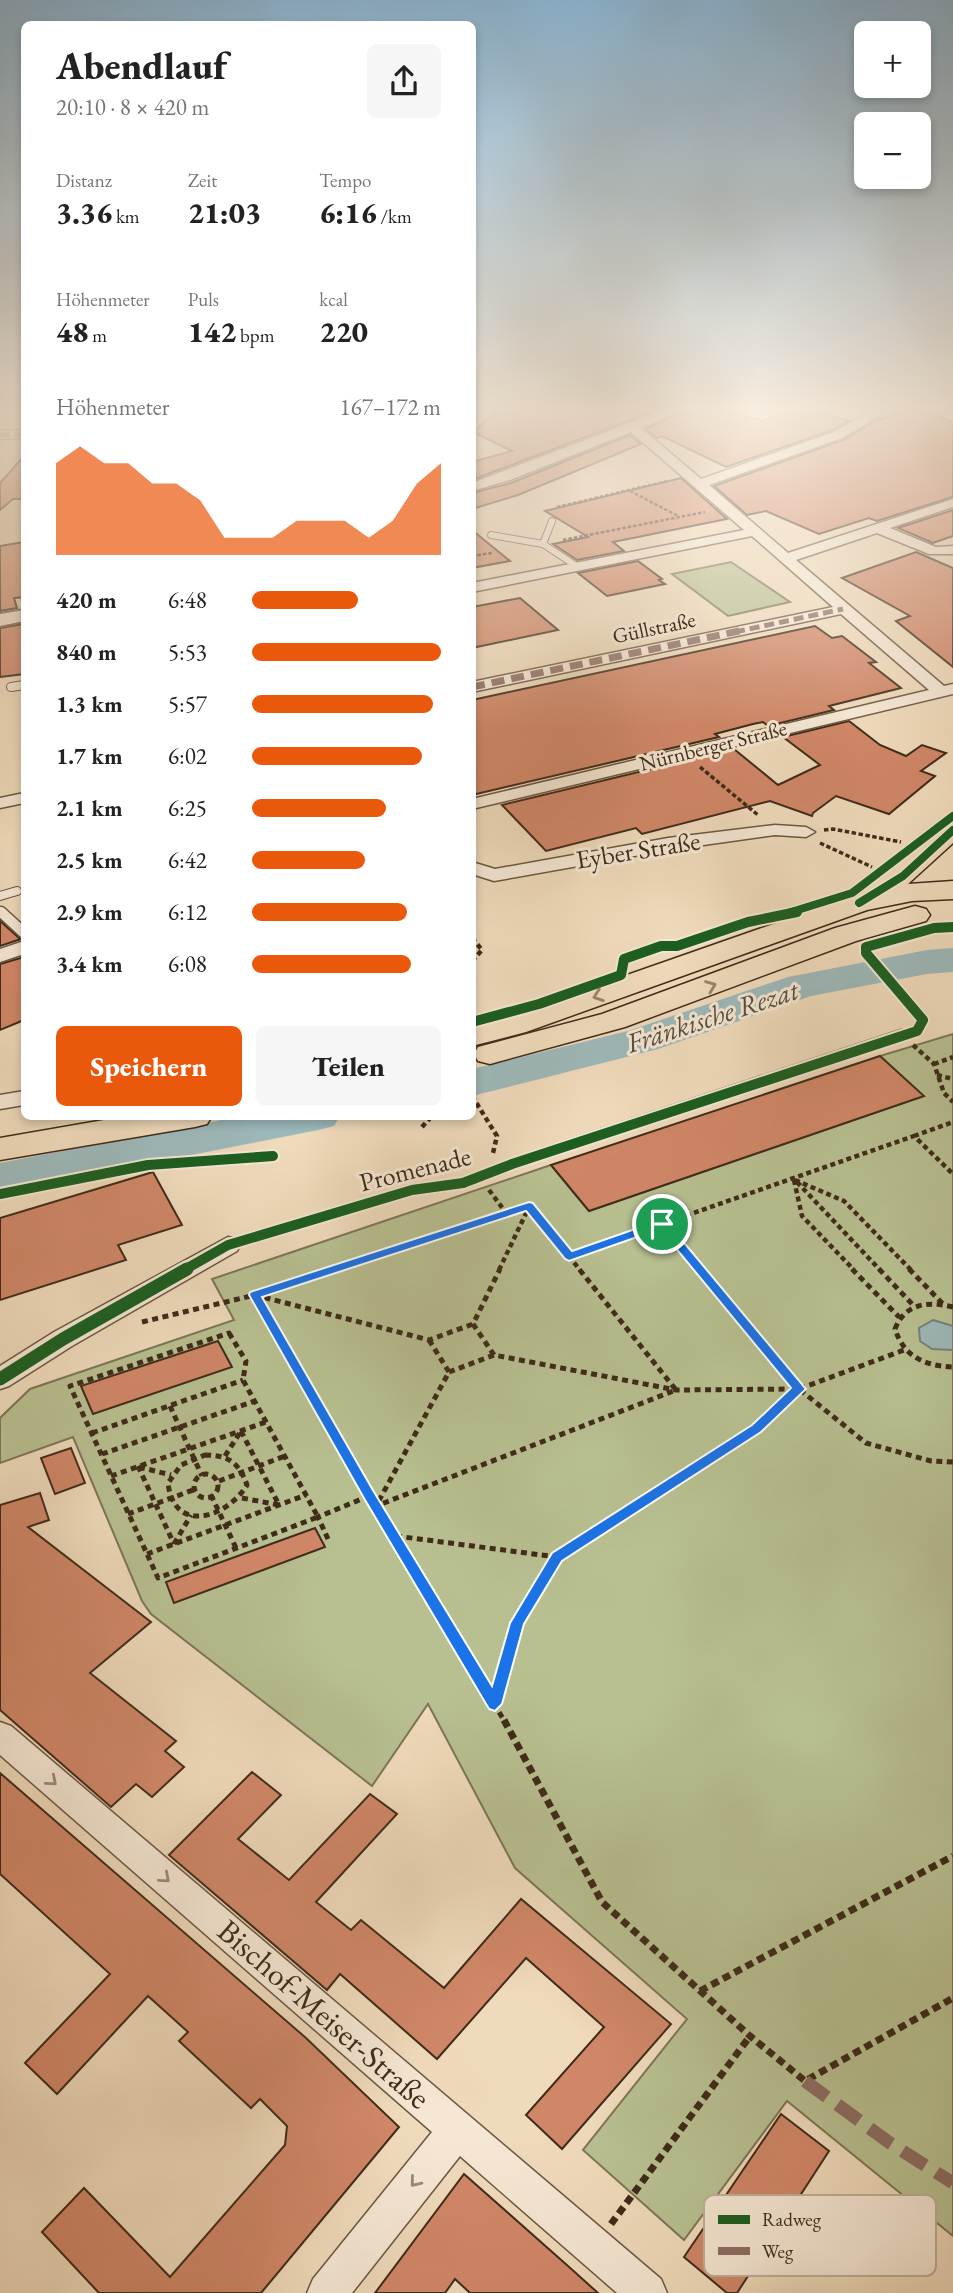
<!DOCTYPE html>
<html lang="de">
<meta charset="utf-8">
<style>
:root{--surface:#fff;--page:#f6f6f6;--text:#222;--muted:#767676;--accent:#ea580c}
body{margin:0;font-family:"EB Garamond",serif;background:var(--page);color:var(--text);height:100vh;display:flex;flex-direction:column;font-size:26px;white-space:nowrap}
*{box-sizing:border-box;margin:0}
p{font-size:23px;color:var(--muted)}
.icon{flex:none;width:38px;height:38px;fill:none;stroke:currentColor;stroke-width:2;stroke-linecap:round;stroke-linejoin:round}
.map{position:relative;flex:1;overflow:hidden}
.drawer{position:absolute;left:21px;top:21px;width:455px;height:1099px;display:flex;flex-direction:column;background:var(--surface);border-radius:10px;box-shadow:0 4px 10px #0003}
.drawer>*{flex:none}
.buttons{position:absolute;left:854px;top:21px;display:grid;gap:14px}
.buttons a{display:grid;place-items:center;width:77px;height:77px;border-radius:10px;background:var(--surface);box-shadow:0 4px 10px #0003;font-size:35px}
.pin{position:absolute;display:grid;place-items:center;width:60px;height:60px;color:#fff;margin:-30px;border:4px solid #fff;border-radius:50%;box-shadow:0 2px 7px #0007}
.round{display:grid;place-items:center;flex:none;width:74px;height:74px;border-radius:10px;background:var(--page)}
.overview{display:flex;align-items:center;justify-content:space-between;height:119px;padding:0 35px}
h1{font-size:38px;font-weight:800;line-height:52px}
.metrics{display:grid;grid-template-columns:repeat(3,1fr);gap:10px;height:119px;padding:7px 35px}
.metrics div{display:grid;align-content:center}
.metrics b{font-size:30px;font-weight:800}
.metrics small{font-size:19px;font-weight:400}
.metrics p{font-size:19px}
.chart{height:196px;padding:14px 35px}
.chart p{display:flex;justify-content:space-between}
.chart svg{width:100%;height:126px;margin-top:7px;fill:var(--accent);opacity:.7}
.action{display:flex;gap:14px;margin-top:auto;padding:14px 35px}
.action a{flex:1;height:80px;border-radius:10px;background:var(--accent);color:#fff;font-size:28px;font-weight:800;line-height:80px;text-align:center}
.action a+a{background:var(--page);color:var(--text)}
ul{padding:0 35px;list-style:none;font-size:23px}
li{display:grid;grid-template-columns:112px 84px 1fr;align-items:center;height:52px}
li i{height:18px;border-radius:9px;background:var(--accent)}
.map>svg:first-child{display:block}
.green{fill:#b8c091;stroke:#7c7655;stroke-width:2}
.water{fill:#9db8b9;stroke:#778079;stroke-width:2}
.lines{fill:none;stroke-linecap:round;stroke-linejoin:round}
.river{fill:#9db8b9;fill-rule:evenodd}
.building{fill:#d08768;stroke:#3f2b19;stroke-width:2}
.service-far2-casing{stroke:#6b5742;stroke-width:8}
.service-far1-casing{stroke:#6b5742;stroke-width:10}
.service-casing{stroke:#6b5742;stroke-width:13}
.minor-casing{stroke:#6b5742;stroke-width:3}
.tertiary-casing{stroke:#6b5742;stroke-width:4}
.primary-casing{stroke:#3f2b19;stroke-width:3}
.path-far4{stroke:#3f2b19;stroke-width:2.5;stroke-dasharray:3.5 2;stroke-linecap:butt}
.path-far3{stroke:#3f2b19;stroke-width:3.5;stroke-dasharray:4.5 2.5;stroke-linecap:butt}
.path-far2{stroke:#3f2b19;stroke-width:4.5;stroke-dasharray:5 3.5;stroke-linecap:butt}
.path-far1{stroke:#3f2b19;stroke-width:5;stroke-dasharray:6 4.5;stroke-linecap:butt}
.path{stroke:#3f2b19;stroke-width:7;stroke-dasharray:8 5;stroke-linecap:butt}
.service-far2{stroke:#f5e7d3;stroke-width:6}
.service-far1{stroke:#f5e7d3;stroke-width:8}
.service{stroke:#f5e7d3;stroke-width:10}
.minor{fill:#f5e7d3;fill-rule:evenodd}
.tertiary{fill:#f5e7d3;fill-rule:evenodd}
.primary{fill:#efdabb;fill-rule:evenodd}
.quiet-far2{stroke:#8d6e63;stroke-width:5;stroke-dasharray:10 5;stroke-linecap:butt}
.quiet-far1{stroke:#8d6e63;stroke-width:7;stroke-dasharray:13 7;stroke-linecap:butt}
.quiet{stroke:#8d6e63;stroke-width:13;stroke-dasharray:27 13;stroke-linecap:butt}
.cycleway-far2-casing{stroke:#f5e7d3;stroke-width:11}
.cycleway-far1-casing{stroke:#f5e7d3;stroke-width:14}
.cycleway-casing{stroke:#f5e7d3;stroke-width:18}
.cycleway-far2{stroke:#1b5e20;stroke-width:8}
.cycleway-far1{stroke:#1b5e20;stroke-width:10}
.cycleway{stroke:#1b5e20;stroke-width:13}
.oneway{stroke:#97826a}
.oneway2{stroke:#9a8976}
.route{fill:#1a73e8;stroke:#fff;stroke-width:2;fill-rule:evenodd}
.labels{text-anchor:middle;stroke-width:6;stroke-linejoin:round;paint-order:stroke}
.far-street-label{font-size:21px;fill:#3f2b19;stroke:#f5e7d3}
.street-label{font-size:26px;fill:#3f2b19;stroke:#f5e7d3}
.water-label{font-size:28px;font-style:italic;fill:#564e41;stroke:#f5e7d3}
.near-street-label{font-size:32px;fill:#3f2b19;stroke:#f5e7d3}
.key{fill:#f5e7d3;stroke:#beaf9b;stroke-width:2}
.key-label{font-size:19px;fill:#3f2b19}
</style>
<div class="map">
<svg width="953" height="2293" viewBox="0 0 953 2293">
<rect width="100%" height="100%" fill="#efdabb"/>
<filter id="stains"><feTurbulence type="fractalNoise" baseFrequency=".00286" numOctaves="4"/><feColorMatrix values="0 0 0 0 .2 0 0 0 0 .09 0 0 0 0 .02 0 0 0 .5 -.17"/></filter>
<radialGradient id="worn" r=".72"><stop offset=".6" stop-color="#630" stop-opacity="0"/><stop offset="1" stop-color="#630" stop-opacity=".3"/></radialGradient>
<g class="green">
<polygon points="731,562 790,602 728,616 672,574"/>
<polygon points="953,1034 953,2236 787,2101 684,2240 583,2150 687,2019 515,1868 428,1704 372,1786 151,1614 142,1601 73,1437 0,1463 0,1418 30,1389 234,1320 212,1279 551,1165 589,1211 923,1096 880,1056"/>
</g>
<polygon class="water" points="933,1320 953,1326 953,1350 932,1349 920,1341 919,1328"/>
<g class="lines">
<g class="river">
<polygon points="953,948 953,972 927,974 811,996 658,1049 472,1096 472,1069 628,1031 788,977 927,950"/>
<polygon points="242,1116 340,1116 334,1126 318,1130 0,1193 0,1163"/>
</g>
</g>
<g class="building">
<polygon points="499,408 662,408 472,480 472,462 512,451 473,432"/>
<polygon points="689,408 717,408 762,421 797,408 808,408 849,421 833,430 726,467 662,436 657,438 646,429"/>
<polygon points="913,408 953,422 953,497 877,521 869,518 819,534 766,511 747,515 714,486 843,440 875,421"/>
<polygon points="630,435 641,444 518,495 472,509 472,493 511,483"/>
<polygon points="24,456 24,499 13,499 0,510 0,483"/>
<polygon points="681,478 727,519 613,542 624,551 577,560 553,544 588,537 545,511"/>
<polygon points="953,510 953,536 933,543 898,528"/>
<polygon points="472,530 510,561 472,568"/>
<polygon points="24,542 24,597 14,598 17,608 0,611 0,546"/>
<polygon points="916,552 953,568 953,667 896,621 910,616 842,578"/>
<polygon points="638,561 662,579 659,580 665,584 607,596 578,573"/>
<polygon points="520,598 558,630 472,648 472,607"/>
<polygon points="23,624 24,674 0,677 0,628"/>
<polygon points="815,626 832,638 842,636 876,662 869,663 901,688 829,706 834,710 768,726 763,722 753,724 715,734 719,737 472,795 472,700"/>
<polygon points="849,721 880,745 906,756 922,745 946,753 921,771 935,776 889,814 836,796 813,813 812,816 770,801 642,834 636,828 546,851 502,805 734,749 778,785 820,765 783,737"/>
<polygon points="0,921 19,938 21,939 0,946"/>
<polygon points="24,957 24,1020 0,1030 0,964"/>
<polygon points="880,1056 924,1096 589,1211 551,1165"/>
<polygon points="153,1172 182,1225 118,1245 126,1260 0,1300 0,1218"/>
<polygon points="218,1341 232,1367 93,1414 81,1386"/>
<polygon points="71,1448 85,1483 55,1494 41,1458"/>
<polygon points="40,1493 49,1520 28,1527 151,1622 90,1673 176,1741 165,1751 184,1767 152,1797 136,1784 111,1807 0,1710 0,1505"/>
<polygon points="315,1528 325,1547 174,1603 166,1582"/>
<polygon points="252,1772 281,1795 238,1839 289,1880 370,1794 397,1814 316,1902 351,1930 361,1920 444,1988 521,1899 671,2024 562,2149 526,2115 604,2027 526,1958 437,2059 340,1974 327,1990 169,1855"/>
<polygon points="0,1773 306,2038 399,2127 261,2293 99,2293 42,2232 84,2188 170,2277 285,2145 287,2126 260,2099 251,2108 179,2041 188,2032 148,1996 57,2094 25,2063 110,1974 0,1874"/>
<polygon points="781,2114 829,2151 737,2293 727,2293 684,2257"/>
<polygon points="464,2174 568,2266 598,2293 470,2293 455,2279 445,2293 375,2293"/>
</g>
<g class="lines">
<defs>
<g id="service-far2">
<polyline points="552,521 543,544 578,567"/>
<polyline points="491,535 543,544"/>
</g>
<g id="service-far1">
<polyline points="11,687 24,685"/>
<polyline points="0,896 17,891"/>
<polyline points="0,911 3,913"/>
</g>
<g id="service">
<polyline points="1,912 24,933"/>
<polyline points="228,1245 412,1190 463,1183 512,1164 902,1035"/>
</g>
<g id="minor">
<polygon points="670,408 687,408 641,428 701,479 834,432 877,408 892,408 842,438 709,485 788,553 953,499 953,507 890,528 936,547 953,546 953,554 929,554 877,533 796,560 944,686 953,684 953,694 472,809 472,799 929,690 841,614 472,692 472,682 833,607 752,536 472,592 472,583 744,530 631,432 510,480 472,491 472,483"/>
<polygon points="24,430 24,438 0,439 0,431"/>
<polygon points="24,793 24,803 0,808 0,798"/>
<polygon points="775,825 806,827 815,832 806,837 775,835 668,850 494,881 472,874 472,862 495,869 668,838"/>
<polygon points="24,941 24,954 0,962 0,949"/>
<polygon points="24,1091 24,1105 0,1109 0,1095"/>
<polygon points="228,1237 237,1239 240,1245 237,1251 72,1346 9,1386 0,1389 0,1366 54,1332"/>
<polygon points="0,1722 11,1726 661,2279 667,2293 617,2293 460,2156 352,2293 307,2293 313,2279 432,2132 0,1755"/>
</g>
<polygon id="tertiary" points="24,610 24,621 0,626 0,614"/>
<g id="primary">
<polygon points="953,822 953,843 908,884 953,881 953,899 912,901 867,910 526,1032 472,1046 472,1026 504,1018 859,894 932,832 943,824"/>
<polygon points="915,906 926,909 930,915 926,921 856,941 625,1027 490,1064 478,1061 474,1054 478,1047 602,1014 835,928"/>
<polygon points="127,1116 212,1116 207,1124 195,1127 0,1160 0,1138"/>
</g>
</defs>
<use href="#service-far2" class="service-far2-casing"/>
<use href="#service-far1" class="service-far1-casing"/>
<use href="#service" class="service-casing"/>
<use href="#minor" class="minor-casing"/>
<use href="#tertiary" class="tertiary-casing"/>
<use href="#primary" class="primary-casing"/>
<g class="path-far4">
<polyline points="630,491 678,516"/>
<polyline points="557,507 667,481"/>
<polyline points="563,540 705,512"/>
<polyline points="472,556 492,553"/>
</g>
<g class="path-far3">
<polyline points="700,767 758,815"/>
<polyline points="824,830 833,829 901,842"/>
<polyline points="820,843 872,867"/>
</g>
<g class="path-far2">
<polyline points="936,928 953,927"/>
<polyline points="472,938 482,950 472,961"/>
<polyline points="866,950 923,1020 917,1031"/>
<polyline points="623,963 624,959 668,946"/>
<polyline points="913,1045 934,1064 944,1093 953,1102"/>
<polyline points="934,1064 953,1057"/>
<polyline points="937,1075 953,1079"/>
<polyline points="472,1096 497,1136 493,1153"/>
<polyline points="422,1127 432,1116"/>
<polyline points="914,1136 953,1122"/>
<polyline points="794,1180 802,1216 854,1270"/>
<polyline points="795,1180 844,1201 911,1270"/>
<polyline points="797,1182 880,1270"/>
<polyline points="489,1190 507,1214"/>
<polyline points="0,1194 148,1165 273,1156"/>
<polyline points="569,1256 662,1224"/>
<polyline points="331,1270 529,1206 580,1270"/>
<polyline points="499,1270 529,1207"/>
<polyline points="700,1270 662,1224 914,1136 953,1174"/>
</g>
<g class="path-far1">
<polyline points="336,1269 255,1295 376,1506 676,1390 579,1269"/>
<polyline points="699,1269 799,1389 866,1443 931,1461 953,1462"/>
<polyline points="852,1269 899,1317"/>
<polyline points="879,1269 914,1306"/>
<polyline points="909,1269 943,1304"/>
<path d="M953 1307C928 1301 905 1303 895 1329 904 1357 925 1366 953 1367"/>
<polyline points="142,1322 255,1295 429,1340 473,1324"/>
<polygon points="229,1333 246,1361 243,1380 318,1517 158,1578 70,1386"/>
<polyline points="429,1340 449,1372 376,1506 505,1722"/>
<polyline points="494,1355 473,1324 500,1269"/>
<polyline points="449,1372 494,1355 676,1390 799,1389 904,1350"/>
<polyline points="170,1406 202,1476"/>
<polyline points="241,1431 279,1505"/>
<polyline points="92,1433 243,1380"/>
<polyline points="102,1454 255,1401"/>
<path d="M205 1455C229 1455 239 1463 247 1485 227 1518 174 1535 168 1483L181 1465Z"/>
<polyline points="225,1456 241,1431"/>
<polyline points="138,1466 174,1544"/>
<polyline points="139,1467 171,1475"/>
<circle cx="206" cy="1486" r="12"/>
<polyline points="111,1476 266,1422"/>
<polyline points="219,1481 285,1456"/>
<polyline points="211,1495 236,1548"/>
<polyline points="242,1498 279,1505"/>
<polyline points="128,1514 193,1490"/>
<polyline points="396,1536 557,1557"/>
<polyline points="328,1539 318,1517 369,1496"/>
<polyline points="174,1544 191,1515"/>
<polyline points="147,1554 306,1495"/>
<polyline points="495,1704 517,1623 557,1557 757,1428 798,1389"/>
</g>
<g class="path">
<polyline points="504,1720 602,1902 750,2036 805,2081 953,1998"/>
<polyline points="700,1991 953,1856"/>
<polyline points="611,2224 750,2036"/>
</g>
<use href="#service-far2" class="service-far2"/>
<use href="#service-far1" class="service-far1"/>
<use href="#service" class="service"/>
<use href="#minor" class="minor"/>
<use href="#tertiary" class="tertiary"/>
<use href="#primary" class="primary"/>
<g class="quiet-far2">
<polyline points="0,435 24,434"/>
<polyline points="735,632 843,609"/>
</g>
<polyline class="quiet-far1" points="472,687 744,630"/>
<polyline class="quiet" points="805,2081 890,2143 953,2183"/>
<defs>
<g id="cycleway-far2">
<polyline points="859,903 903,876 953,830"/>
<polyline points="788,913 852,893 953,816"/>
</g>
<g id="cycleway-far1">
<polyline points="472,1022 539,1004 621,975 624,959 661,946 677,946 748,922 797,912"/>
<polyline points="0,1194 148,1165 273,1156"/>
<polyline points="184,1270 228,1245 412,1190 463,1183 512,1164 917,1031 923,1020 866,953 866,947 934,928 953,927"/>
</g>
<polyline id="cycleway" points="0,1379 63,1339 187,1269"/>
</defs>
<use href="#cycleway-far2" class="cycleway-far2-casing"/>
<use href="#cycleway-far1" class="cycleway-far1-casing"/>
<use href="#cycleway" class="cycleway-casing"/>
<use href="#cycleway-far2" class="cycleway-far2"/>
<use href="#cycleway-far1" class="cycleway-far1"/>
<use href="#cycleway" class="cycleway"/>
</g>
<defs><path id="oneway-chevron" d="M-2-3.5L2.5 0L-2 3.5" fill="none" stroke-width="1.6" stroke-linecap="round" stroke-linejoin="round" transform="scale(1.75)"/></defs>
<g class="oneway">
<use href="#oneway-chevron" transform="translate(711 986) rotate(-21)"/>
<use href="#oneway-chevron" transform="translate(598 996) rotate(161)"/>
</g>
<g class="oneway2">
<use href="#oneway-chevron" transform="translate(52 1781) rotate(41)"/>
<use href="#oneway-chevron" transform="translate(165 1878) rotate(41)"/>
<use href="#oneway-chevron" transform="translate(415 2182) rotate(129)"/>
</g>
<linearGradient id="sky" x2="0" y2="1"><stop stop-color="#8ab6d5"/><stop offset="0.56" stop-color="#f8eee0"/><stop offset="1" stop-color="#f8eee0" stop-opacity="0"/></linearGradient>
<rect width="953" height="729" fill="url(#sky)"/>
<path class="route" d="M529 1202 533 1203 572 1251 658 1221H666L806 1389 761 1432 562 1561 524 1624 502 1704 495 1711 489 1709 365 1500 249 1295 250 1292ZM526 1211 565 1259 569 1261 660 1229 791 1388 752 1425 552 1553 510 1623 492 1686 374 1492 262 1297Z"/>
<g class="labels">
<g class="far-street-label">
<text transform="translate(654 628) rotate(-12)" y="7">Güllstraße</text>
<text transform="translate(713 746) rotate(-14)" y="7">Nürnberger Straße</text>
</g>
<g class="street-label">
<text transform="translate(638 850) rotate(-9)" y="9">Eyber Straße</text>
<text transform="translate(415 1169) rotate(-14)" y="9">Promenade</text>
</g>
<g class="water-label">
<text transform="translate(712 1016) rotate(-18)" y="10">Fränkische Rezat</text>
</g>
<g class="near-street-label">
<text transform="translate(324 2014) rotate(41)" y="11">Bischof-Meiser-Straße</text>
</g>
</g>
<rect x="704" y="2195" width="232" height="81" rx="10" class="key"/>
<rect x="718" y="2215" width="32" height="9" fill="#1b5e20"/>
<rect x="718" y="2247" width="32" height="8" fill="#8d6e63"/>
<g class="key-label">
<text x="762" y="2226">Radweg</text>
<text x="762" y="2258">Weg</text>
</g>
<rect width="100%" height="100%" filter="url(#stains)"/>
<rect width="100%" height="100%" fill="url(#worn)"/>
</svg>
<div class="buttons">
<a>+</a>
<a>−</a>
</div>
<div class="pin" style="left:662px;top:1224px;background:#1e9e55"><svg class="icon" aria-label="arrive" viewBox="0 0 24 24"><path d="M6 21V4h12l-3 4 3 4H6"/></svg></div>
<section class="drawer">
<div class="overview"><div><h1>Abendlauf</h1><p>20:10 · 8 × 420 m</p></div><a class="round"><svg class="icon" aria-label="share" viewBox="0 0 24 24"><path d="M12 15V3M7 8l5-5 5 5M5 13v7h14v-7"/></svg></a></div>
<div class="metrics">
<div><p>Distanz</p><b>3.36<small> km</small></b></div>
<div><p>Zeit</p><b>21:03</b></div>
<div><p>Tempo</p><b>6:16<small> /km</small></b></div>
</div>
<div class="metrics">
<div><p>Höhenmeter</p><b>48<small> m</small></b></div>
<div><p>Puls</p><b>142<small> bpm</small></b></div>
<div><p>kcal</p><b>220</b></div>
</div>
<div class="chart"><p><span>Höhenmeter</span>167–172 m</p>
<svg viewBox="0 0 160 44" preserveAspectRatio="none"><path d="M0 44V12L10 6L20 12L30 12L40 19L50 19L60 25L70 38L80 38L90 38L100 32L110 32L120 32L130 38L140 32L150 19L160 12V44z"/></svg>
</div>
<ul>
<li><b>420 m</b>6:48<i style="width:56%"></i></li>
<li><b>840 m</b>5:53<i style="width:100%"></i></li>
<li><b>1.3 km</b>5:57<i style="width:96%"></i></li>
<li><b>1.7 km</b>6:02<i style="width:90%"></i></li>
<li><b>2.1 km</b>6:25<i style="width:71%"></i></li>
<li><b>2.5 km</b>6:42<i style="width:60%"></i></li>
<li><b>2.9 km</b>6:12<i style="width:82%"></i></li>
<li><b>3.4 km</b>6:08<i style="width:84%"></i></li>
</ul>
<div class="action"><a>Speichern</a><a>Teilen</a></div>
</section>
</div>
